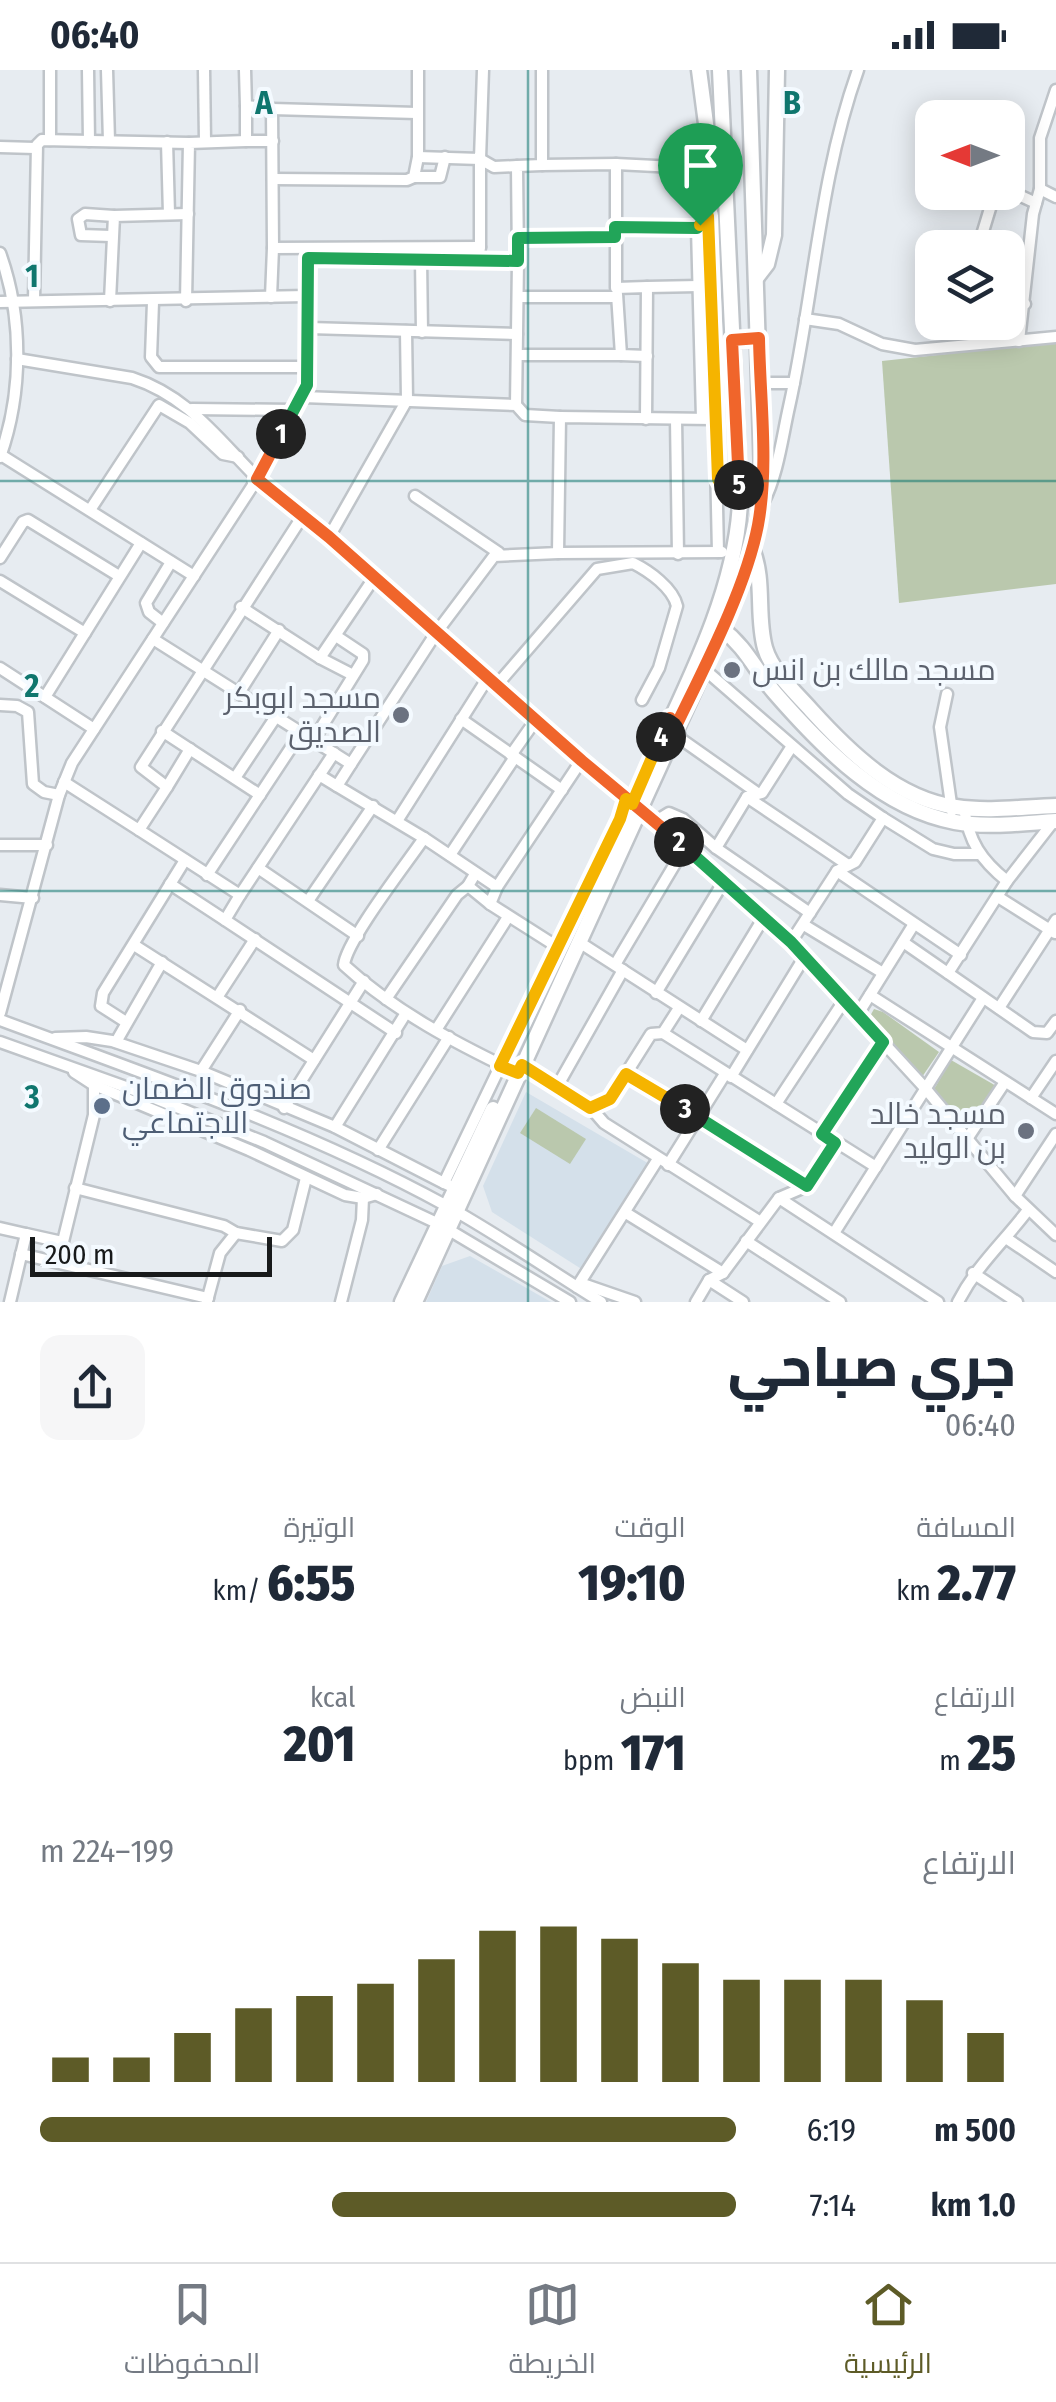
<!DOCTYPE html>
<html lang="ar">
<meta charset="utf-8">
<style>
:root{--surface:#fff;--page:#f6f6f7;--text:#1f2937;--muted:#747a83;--line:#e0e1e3;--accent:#5d5b27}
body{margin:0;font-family:"Fira Sans Condensed",Cairo,sans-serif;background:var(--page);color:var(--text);direction:rtl;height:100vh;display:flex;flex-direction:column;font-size:38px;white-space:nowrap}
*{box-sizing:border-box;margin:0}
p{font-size:32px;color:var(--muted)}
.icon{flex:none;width:55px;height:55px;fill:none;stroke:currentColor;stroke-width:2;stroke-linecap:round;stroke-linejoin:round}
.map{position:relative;height:1232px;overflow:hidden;direction:ltr}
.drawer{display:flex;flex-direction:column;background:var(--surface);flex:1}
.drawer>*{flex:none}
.needle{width:65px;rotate:270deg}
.buttons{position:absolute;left:915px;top:30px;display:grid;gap:20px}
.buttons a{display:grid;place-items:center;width:110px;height:110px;border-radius:20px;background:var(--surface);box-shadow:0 5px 25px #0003;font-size:50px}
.scale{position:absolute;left:30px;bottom:25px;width:242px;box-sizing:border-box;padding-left:10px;border:5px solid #181a1b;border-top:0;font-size:28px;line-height:35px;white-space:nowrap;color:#181a1b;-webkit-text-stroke:8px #f4faff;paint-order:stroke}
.pin{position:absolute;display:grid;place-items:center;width:85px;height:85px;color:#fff;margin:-102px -42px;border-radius:50% 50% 50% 0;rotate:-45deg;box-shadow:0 0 10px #0007}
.pin .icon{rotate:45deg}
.km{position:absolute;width:50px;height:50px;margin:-25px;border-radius:50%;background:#222;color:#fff;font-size:28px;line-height:50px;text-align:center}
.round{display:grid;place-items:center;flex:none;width:105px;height:105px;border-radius:20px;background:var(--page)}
.headline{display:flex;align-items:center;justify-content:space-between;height:170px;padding:0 40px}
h1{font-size:55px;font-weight:800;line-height:75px}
.figures{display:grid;grid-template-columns:repeat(3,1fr);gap:15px;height:170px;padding:10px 40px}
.figures div{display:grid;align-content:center}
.figures b{font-size:50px;font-weight:800}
.figures small{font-size:28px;font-weight:400}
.figures p{font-size:28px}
.chart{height:280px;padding:20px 40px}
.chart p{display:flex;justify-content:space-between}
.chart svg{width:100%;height:180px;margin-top:10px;stroke:var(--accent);stroke-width:6}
ul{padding:0 40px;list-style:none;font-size:32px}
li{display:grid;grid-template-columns:160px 120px 1fr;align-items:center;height:75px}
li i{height:25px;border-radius:12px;background:var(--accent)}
.status{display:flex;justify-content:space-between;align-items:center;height:70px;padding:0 50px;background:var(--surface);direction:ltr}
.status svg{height:28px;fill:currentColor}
.menu{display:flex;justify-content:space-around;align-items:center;height:140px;border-top:2px solid var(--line);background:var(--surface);font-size:28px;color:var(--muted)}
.menu a{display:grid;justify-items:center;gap:5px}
.menu .selected{color:var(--accent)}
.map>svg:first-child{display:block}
.built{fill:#d4e0ea}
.green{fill:#bac8ad}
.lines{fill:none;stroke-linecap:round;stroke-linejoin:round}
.minor-casing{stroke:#bfc4c9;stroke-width:15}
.major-casing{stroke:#bfc4c9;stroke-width:19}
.minor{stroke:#fff;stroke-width:10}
.major{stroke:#fff;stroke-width:14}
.split-1-casing{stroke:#fff;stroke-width:20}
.split-2-casing{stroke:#fff;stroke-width:20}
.split-3-casing{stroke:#fff;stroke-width:20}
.split-4-casing{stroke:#fff;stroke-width:20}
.split-5-casing{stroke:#fff;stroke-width:20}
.split-6-casing{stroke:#fff;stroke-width:20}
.split-1{stroke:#22a559;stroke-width:12}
.split-2{stroke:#f0652b;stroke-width:12}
.split-3{stroke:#22a559;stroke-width:12}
.split-4{stroke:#f5b400;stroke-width:12}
.split-5{stroke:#f0652b;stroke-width:12}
.split-6{stroke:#f5b400;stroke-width:12}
.grid{fill:none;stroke:#0f766e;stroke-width:2.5;stroke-opacity:0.55}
.worship-dot{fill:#6b7280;stroke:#f4faff;stroke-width:4}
.service-dot{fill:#5c6f8a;stroke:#f4faff;stroke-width:4}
.labels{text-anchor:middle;stroke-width:8;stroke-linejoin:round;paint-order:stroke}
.worship-label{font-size:30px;fill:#5b616d;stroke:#f4faff;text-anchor:end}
.service-label{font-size:30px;fill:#4e5e75;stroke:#f4faff;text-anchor:start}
.grid-label{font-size:32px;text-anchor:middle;font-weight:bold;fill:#0f766e;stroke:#f4faff;stroke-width:8;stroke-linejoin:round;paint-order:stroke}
</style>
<div class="status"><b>06:40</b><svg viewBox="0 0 49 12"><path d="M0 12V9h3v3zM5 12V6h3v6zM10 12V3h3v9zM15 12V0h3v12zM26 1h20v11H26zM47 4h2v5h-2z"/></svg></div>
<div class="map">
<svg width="1056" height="1232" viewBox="0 0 1056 1232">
<rect width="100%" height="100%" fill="#e7ecf1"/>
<g class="built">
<polygon points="526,1022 651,1095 583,1200 492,1142 483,1116"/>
<polygon points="470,1186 551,1232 426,1232 442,1196"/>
</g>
<g class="green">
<polygon points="1056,272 1056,514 899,533 882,291"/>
<polygon points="874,939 883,942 939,982 922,1007 869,948"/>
<polygon points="951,990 998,1017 967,1064 933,1021"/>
<polygon points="536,1038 586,1069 570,1094 520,1063"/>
</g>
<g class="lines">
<defs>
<g id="minor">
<polyline points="50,0 50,70"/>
<polyline points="88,0 89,71"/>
<polyline points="107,0 109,71"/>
<polyline points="204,0 205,71"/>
<polyline points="245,0 246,36 272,39 273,178"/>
<polyline points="246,36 246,71 273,71"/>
<polyline points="272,39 417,43"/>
<polyline points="167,72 169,144"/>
<polyline points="0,77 35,78"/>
<polyline points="418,87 480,89 483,0"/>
<polyline points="616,94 616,218 647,217 646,349"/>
<polyline points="542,95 616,94 695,98 703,106 712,212 718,482"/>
<polyline points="414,107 440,107 445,87"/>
<polyline points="273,109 407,110 414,107 418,87 418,0"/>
<polyline points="1040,119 1056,127"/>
<polyline points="1008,120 1036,133"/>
<polyline points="615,157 697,158"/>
<polyline points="111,166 81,165 78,149 85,144 114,146"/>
<polyline points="518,168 615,167"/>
<polyline points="480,177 480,89 494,97 517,96"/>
<polyline points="978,178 995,122"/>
<path d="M0 183C23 247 23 322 0 387"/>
<polyline points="421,189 422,262"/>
<polyline points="647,217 699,216"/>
<polyline points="1008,221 1012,221 1025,234"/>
<polyline points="617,224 621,285 647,286"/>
<polyline points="271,227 273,178 480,177 478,190"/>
<polyline points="518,227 617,227"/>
<polyline points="34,230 37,75 42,70 189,73"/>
<polyline points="110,231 114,146 188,144"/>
<polyline points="186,231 189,73 246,71"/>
<polyline points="0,232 307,226"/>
<polyline points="153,232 151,287 159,297 308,297"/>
<polyline points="805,249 839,254 882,274 915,280 1056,267"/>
<polyline points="309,258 517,264"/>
<polyline points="1019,271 1033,144 1040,119 1040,68 1056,20"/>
<polyline points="519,285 621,285"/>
<path d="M17 289 132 308C188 326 218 369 257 408 278 430 305 449 329 467L791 872 925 1018 1015 1126 1056 1165"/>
<polyline points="760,313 794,313"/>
<polyline points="303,327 516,335 525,345 560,347"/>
<polyline points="516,335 518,191"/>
<polyline points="192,339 294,340"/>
<polyline points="702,348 697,158 708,146"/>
<polyline points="676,349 678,484"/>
<polyline points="1,385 194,506"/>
<polyline points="415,426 499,483"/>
<path d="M763 433C778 404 782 368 789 337 814 225 819 109 858 0"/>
<polyline points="90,440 159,335 190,353 223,384 238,387"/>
<polyline points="329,467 407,330 406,261"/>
<polyline points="558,483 722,482"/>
<polyline points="0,488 23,452 28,450 119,506"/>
<polyline points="0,511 85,563"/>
<polyline points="241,537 320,588 353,605"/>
<polyline points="163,553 149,542 146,533 171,492"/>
<polyline points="153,569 351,694 436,563 494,486 558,483 560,347 713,349"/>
<polyline points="320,588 374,508"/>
<polyline points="0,598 94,659"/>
<polyline points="704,599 848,724 883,748 933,779 954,784 978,784"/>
<path d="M496 616 597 499 633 493C649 501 673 518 677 536L659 598 642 630"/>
<polyline points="239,623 279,560"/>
<polyline points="947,624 940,657 952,741"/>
<polyline points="45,627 141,473"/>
<polyline points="0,635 17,636 28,642 33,714 44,722 59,725"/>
<polyline points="461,649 562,720"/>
<polyline points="676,656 681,669 756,722"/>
<polyline points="162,661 260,725"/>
<polyline points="313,671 363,590 363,584 336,566"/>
<polyline points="190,679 167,717 141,697 302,447"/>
<polyline points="511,685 535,651"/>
<polyline points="319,705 337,716 351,694"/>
<polyline points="235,708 275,648"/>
<polyline points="64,712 139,760 167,717"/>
<polyline points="337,716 424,768 497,817"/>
<polyline points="747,727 848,795"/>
<path d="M964 738C969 772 981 790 1007 811"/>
<polyline points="397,751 487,609"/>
<polyline points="656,751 669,743 683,749 716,778 810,843"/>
<polyline points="139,760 240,825 334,683"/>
<path d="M424 768C407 793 346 871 344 895 394 941 457 974 518 1003"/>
<polyline points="0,775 47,775"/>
<polyline points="716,778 747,727 762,723 792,676"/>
<polyline points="450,785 515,687"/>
<polyline points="258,798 358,866"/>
<polyline points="837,801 961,885"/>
<polyline points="475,804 468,816 490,834 497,817 581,691"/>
<polyline points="207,805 300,664"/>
<polyline points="170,814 225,850"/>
<polyline points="0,825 33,828"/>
<polyline points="240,825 225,850 396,963"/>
<polyline points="998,827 1055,863"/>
<polyline points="308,831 373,736"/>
<polyline points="490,834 556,876"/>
<polyline points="804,855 883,903"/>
<polyline points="579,872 747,980"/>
<polyline points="791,872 837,801 855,792 883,748"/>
<polyline points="903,872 1033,962 1047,963 1056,951"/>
<polyline points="134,875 314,990"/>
<polyline points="616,893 685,777"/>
<polyline points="948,903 1007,811 1053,752"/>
<polyline points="656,923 724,811"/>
<polyline points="870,925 1056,1044"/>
<polyline points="218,926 255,869"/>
<polyline points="386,929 457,825 468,816"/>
<polyline points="999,938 1056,850"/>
<polyline points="0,943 59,725 72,693 257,409 303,327 308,297 308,188 518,191 517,96 542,95 542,0"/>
<polyline points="858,944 914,854"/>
<path d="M0 950C151 1006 304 1058 445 1135 499 1165 549 1200 601 1232"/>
<polyline points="701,951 764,847"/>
<polyline points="126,952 101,936 103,923 185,790"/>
<polyline points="436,960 508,847"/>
<polyline points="663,963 876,1097"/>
<polyline points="55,968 86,967 112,971 201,1001 335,1057 444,1113"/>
<polyline points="0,972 137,1021 264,1072 439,1154 570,1232"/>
<polyline points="116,972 162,892"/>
<polyline points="522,995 591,1038 604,1053 759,1151"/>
<polyline points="201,1001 240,940"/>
<polyline points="74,1002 94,1015 249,1080 345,1125 363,1128 377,1124"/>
<polyline points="626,1004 807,1116"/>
<polyline points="731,1007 805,886"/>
<polyline points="558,1015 623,900"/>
<polyline points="1031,1028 1056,991"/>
<polyline points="776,1034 845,929"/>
<polyline points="284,1038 364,911"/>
<polyline points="591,1038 610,1029 651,964 663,963 679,938"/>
<polyline points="335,1057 406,943"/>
<polyline points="822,1065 883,972"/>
<polyline points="967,1069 1005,1012"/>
<polyline points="378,1080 449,967"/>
<polyline points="668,1095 725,1004"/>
<polyline points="75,1118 224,1156 236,1163 282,1171 293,1160 306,1108"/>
<polyline points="455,1118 444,1113 619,749 625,729"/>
<polyline points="1015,1126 1056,1064"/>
<polyline points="779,1128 938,1232"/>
<polyline points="626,1143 723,1203"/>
<polyline points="0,1158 26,1164"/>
<polyline points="834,1163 983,928"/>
<polyline points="1006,1168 1056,1202"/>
<polyline points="746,1171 840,1232"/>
<polyline points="21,1184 208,1228"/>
<polyline points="58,1192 94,1045 94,1015"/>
<polyline points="973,1203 1017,1232"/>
<polyline points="709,1210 743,1232"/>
<polyline points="580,1213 635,1232"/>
<polyline points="577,1217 658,1089"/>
<polyline points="207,1231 220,1183 236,1163"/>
<polyline points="10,1232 26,1164 62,1172"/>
<polyline points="341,1232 362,1150 363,1128"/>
<polyline points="696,1232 709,1210 723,1203 779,1128 807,1116 835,1073"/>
<path d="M958 1232C977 1195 1003 1173 1028 1140"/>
</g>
<g id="major">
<polyline points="699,0 711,92 719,122"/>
<polyline points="757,207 767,194 774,165 777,0"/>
<path d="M752 479C765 511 756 546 765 578 772 602 795 622 811 640 849 682 897 729 956 737 988 742 1023 737 1056 736"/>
<path d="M720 553 721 558C747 578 755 600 775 623 822 677 882 739 955 752 987 758 1024 753 1056 751"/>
<path d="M625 751C666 651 735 540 740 432L720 0"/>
<polyline points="402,1232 493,1039"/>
<polyline points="415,1232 704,599 752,479 761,436 762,406 749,0"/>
</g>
</defs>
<use href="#minor" class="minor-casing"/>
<use href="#major" class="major-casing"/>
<use href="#minor" class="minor"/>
<use href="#major" class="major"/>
</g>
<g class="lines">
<defs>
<polyline id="split-1" points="281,364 307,315 308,188 518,191 518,168 615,167 615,157 697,158 700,155"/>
<polyline id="split-2" points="281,364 257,409 329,467 582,691 679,772"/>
<polyline id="split-3" points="679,772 791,872 883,972 822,1064 835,1073 807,1116 685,1039"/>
<polyline id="split-4" points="661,667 632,734 626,729 620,749 500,996 518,1003 522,995 590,1038 610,1029 626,1004 685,1039"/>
<path id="split-5" d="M661 667 670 648 676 656C704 598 746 518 758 455 769 395 760 329 759 268L732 270 739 415"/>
<polyline id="split-6" points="700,155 708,146 718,409 726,422 740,432 739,415"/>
</defs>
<use href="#split-1" class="split-1-casing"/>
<use href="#split-2" class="split-2-casing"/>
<use href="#split-3" class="split-3-casing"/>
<use href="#split-4" class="split-4-casing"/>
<use href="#split-5" class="split-5-casing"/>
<use href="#split-6" class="split-6-casing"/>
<use href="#split-1" class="split-1"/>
<use href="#split-2" class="split-2"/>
<use href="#split-3" class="split-3"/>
<use href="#split-4" class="split-4"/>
<use href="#split-5" class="split-5"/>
<use href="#split-6" class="split-6"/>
</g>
<path class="grid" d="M528 0V1232M0 411H1056M0 821H1056"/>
<g class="worship-dot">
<circle cx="732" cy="600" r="10"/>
<circle cx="401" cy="645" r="10"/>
<circle cx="1026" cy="1061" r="10"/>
</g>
<circle class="service-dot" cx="102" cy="1036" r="10"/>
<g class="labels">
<g class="worship-label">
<text x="752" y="610" text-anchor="start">مسجد مالك بن انس</text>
<text x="381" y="638">مسجد ابوبكر<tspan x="381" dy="34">الصديق</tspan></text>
<text x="1006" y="1054">مسجد خالد<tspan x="1006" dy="34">بن الوليد</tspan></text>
</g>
<g class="service-label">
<text x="122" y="1029">صندوق الضمان<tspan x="122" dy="34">الاجتماعي</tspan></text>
</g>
</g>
<g class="grid-label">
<text x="264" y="44">A</text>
<text x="792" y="44">B</text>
<text x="32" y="217">1</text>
<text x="32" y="627">2</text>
<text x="32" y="1038">3</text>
</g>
</svg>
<div class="buttons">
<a><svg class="needle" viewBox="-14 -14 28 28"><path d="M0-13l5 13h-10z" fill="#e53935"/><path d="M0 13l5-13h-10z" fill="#747a83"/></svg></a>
<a><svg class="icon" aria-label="layers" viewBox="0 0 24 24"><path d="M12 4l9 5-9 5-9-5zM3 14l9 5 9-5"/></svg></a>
</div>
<div class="scale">200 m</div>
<div class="pin" style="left:700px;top:155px;background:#1e9e55"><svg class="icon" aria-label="arrive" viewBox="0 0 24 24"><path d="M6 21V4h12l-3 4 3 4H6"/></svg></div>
<b class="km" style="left:281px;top:364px">1</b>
<b class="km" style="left:679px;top:772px">2</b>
<b class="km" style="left:685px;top:1039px">3</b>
<b class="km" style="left:661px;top:667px">4</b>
<b class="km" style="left:739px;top:415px">5</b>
</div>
<section class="drawer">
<div class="headline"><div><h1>جري صباحي</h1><p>06:40</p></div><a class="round"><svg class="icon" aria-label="share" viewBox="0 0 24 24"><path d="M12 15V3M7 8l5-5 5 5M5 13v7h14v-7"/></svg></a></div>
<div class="figures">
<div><p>المسافة</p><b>2.77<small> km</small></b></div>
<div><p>الوقت</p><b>19:10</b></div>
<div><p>الوتيرة</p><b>6:55<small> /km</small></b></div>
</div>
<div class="figures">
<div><p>الارتفاع</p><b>25<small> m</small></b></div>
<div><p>النبض</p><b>171<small> bpm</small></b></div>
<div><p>kcal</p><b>201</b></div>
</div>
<div class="chart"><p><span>الارتفاع</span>199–224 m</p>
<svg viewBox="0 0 160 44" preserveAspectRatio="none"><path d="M5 44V38M15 44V38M25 44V32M35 44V26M45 44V23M55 44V20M65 44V14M75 44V7M85 44V6M95 44V9M105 44V15M115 44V19M125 44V19M135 44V19M145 44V24M155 44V32"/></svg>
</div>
<ul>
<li><b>500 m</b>6:19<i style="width:100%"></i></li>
<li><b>1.0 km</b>7:14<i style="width:58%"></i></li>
</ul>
</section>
<nav class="menu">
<a class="selected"><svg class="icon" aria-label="home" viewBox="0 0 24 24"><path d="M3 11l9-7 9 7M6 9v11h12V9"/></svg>الرئيسية</a>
<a><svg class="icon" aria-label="map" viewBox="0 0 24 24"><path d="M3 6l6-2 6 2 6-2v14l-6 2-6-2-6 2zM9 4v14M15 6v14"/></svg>الخريطة</a>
<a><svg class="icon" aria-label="saved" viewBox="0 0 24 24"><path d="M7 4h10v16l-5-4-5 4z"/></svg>المحفوظات</a>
</nav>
